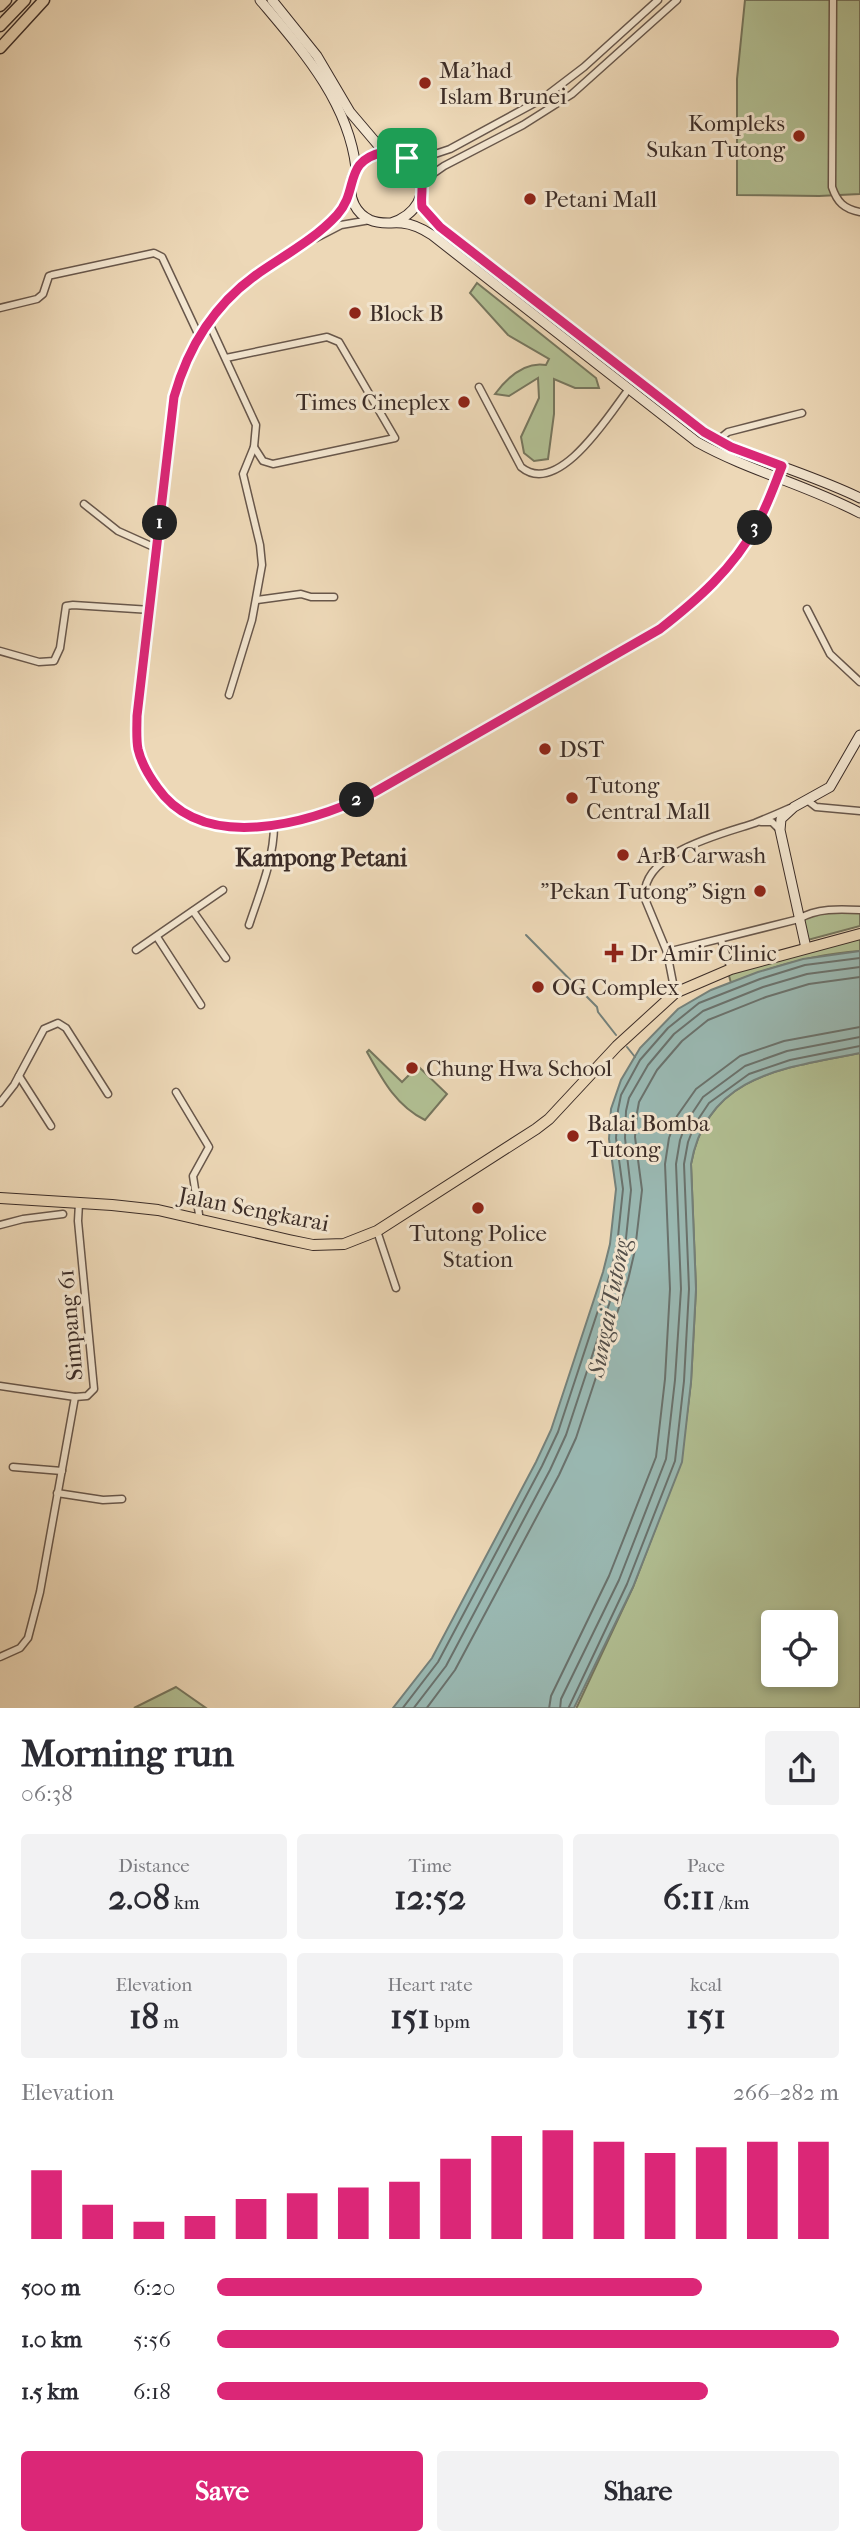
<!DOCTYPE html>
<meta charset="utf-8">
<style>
:root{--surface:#fff;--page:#f2f2f3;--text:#2b2b33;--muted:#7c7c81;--accent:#db2777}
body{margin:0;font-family:"IM FELL French Canon",serif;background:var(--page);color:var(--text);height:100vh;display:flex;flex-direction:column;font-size:26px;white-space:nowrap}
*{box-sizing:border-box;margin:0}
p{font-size:23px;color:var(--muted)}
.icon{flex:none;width:38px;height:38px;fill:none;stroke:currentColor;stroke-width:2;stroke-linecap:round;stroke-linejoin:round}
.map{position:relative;height:1708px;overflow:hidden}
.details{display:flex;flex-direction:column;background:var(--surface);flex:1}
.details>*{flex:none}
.fabs{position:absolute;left:761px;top:1610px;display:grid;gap:14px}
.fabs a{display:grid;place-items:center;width:77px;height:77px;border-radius:7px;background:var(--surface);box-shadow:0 4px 10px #0003;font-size:35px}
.pin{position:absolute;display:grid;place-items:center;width:60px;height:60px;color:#fff;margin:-30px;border-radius:14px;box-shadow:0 4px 10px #0006}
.km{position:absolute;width:35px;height:35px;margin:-18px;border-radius:50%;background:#222;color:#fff;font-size:19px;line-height:35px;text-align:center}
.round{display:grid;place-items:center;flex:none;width:74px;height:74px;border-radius:7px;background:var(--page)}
.head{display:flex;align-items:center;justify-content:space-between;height:119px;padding:0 21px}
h1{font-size:38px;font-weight:700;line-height:52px}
.figures{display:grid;grid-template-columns:repeat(3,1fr);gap:10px;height:119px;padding:7px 21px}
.figures div{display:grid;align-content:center;border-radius:7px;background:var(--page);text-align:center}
.figures b{font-size:35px;font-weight:700}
.figures small{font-size:19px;font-weight:400}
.figures p{font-size:19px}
.chart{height:196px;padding:14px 21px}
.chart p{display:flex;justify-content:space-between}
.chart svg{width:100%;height:126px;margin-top:7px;stroke:var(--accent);stroke-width:6}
.button{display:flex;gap:14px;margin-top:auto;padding:14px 21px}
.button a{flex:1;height:80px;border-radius:7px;background:var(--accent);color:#fff;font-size:28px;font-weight:700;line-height:80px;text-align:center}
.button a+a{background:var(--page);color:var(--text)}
ul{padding:0 21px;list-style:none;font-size:23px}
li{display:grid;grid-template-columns:112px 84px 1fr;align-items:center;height:52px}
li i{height:18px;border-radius:9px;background:var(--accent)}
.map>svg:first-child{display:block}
.green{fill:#b2c094;stroke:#76765e;stroke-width:2;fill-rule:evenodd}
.water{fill:#9ab9b3;stroke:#74817b;stroke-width:2}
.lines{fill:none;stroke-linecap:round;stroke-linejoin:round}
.shore{stroke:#6a726d;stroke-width:2}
.stream{stroke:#74817b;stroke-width:2}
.street-casing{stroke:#68574b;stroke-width:9}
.secondary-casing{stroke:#3b2c27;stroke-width:11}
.primary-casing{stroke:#3b2c27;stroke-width:12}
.highway-casing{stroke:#3b2c27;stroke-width:13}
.street{stroke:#f3e6d0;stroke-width:6}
.secondary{stroke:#f3e6d0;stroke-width:9}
.primary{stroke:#edd8b7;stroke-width:10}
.highway{stroke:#edd8b7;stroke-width:10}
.route-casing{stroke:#fff;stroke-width:14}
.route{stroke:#db2777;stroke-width:9}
.poi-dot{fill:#8f2418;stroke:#f3e6d0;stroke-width:2.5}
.labels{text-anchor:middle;stroke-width:6;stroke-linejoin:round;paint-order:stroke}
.poi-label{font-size:23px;fill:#3b2c27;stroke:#f3e6d0;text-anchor:start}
.street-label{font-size:23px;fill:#3b2c27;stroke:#f3e6d0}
.neighbourhood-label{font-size:24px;font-weight:bold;fill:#3b2c27;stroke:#f3e6d0}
.water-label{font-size:24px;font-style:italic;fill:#534f4a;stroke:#f3e6d0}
</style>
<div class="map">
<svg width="860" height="1709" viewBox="0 0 860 1709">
<rect width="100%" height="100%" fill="#edd8b7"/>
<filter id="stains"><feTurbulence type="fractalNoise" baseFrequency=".00286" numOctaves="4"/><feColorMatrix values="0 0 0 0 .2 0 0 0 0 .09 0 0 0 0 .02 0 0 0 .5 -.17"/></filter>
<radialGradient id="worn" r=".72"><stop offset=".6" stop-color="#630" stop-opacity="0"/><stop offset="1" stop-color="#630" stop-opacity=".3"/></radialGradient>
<g class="green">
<polygon points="745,0 860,0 860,194 819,196 737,195 737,79"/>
<path d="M477 283 596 378 599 388H575L554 379V414L548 459 534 461 524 453 521 437 539 398 538 378 509 396 495 394C507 378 524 361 546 365L549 359 508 335 470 293Z"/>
<polygon points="860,911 860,926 804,941 800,918 818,913"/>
<path d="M860 937V951C815 954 773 966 731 983L728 972Z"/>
<path d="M369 1050 402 1082 414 1070 416 1071 420 1068 447 1094 425 1120C396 1106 382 1079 367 1052Z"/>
<path d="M860 1053V1708L576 1709 633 1587 681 1462 691 1382 696 1289 691 1164C707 1074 785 1068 860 1053ZM774 1622H826V1675H774Z"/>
<polygon points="176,1687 206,1708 134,1708"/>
</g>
<path class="water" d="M860 951V1053C785 1068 707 1074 691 1164L696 1289 691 1382 682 1462 633 1587 574 1708H393L432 1658 536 1462 551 1430 603 1272 610 1244 616 1189 609 1139 611 1109 621 1080 640 1048 678 1009 711 990 758 972 803 959Z"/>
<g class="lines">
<g class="shore">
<polyline points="402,1709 438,1662 542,1466 558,1432 610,1274 617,1246 623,1189 616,1138 618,1110 621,1095 640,1060 668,1028 699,1003 760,979 805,965 860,958"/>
<polyline points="413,1709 446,1666 550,1470 566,1435 618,1277 625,1248 631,1190 625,1138 626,1111 629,1098 648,1065 674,1034 703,1011 763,987 807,974 860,967"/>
<polyline points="426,1709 455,1670 559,1475 576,1438 628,1280 635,1250 642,1190 635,1137 637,1113 639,1102 657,1070 682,1041 708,1020 766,997 809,984 860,977"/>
<polyline points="549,1709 551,1696 609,1576 656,1457 665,1379 670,1289 665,1164 669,1138 677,1116 696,1089 740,1056 784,1041 860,1027"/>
<polyline points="560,1709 561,1699 619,1580 666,1459 675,1380 681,1289 676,1164 680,1140 687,1121 703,1097 745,1066 787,1051 860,1037"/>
<polyline points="568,1709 627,1584 675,1461 684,1381 689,1289 684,1164 688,1142 695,1124 709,1103 749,1074 790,1060 860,1046"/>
</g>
<g class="stream">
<polyline points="526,935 597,1007 598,1012 616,1035"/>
<polyline points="627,1047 635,1057"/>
</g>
<defs>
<g id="street">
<path d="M833 0 832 187C837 202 844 209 860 212"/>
<polyline points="407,158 426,157 450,149 542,99 584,67 658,0"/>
<polyline points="422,188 434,173 444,166 523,125 572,94 677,0"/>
<path d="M351 194C334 232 290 252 257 274 214 304 188 347 174 397L137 717 138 749 149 776 167 802 191 818 219 827 274 825 342 808 373 792 638 643C685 614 730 576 756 526 767 507 774 486 782 466"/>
<polyline points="316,238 341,225 370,220"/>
<polyline points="0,308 37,299 43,294 49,276 52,275 154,253 162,257 199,336"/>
<polyline points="208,321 256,425 254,447 243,474 260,545 262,565 252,620 229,695"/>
<polyline points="226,358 327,337 339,342 395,438 273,464 263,461 254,447"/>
<path d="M479 387 521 467C558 498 609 415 628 390"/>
<polyline points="718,440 728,432 802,413"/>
<polyline points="84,504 118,531 158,549"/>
<polyline points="257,600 301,594 311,597 334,597"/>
<polyline points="807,609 830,654 860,682"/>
<polyline points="0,651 39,662 54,661 60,648 66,606 73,605 151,610"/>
<polyline points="807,800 816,807 860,811"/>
<polyline points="761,822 772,822 780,830"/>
<polyline points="193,911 226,958"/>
<path d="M249 925C260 892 274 859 274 825"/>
<polyline points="157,937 201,1005"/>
<polyline points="721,940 731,969"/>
<polyline points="136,950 223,890"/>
<path d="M667 952 799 919C816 908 840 909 860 910"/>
<path d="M675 993 667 952 645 899C639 853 722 834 755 823 767 818 779 813 790 808"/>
<polyline points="19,1076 51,1126"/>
<polyline points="176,1092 209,1147 193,1176 200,1221"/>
<polyline points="0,1103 14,1085 44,1029 58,1023 66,1028 108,1094"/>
<polyline points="0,1225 23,1219 63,1214"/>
<polyline points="377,1231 396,1288"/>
<polyline points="0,1386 75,1397 87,1396 94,1389 78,1221 79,1203"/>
<polyline points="13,1467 62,1471"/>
<polyline points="57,1493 103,1500 122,1499"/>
<polyline points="0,1657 20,1648 28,1638 40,1592 75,1397"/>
</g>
<g id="secondary">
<path d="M260 0C302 50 348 101 356 168"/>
<polyline points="272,0 317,56 350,112 384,152"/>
<path d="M420 199 422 207 432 220 704 432C753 460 809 473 860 498"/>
<path d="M391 223C445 205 420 141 376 154 346 163 341 206 370 220 381 225 391 222 402 223 413 224 423 229 432 235L697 442C749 471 807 485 860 513"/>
<polyline points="806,948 780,830 781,819 794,807 830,787 860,735"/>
</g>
<polyline id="primary" points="0,1198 112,1205 158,1210 289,1240 313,1245 344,1244 377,1231 536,1129 549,1119 617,1046 675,993 731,969 860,934"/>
<g id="highway">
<polyline points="0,6 6,0"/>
<polyline points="0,26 25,0"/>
<polyline points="0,48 44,0"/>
</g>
</defs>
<use href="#street" class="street-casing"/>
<use href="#secondary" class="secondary-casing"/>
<use href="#primary" class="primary-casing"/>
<use href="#highway" class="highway-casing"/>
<use href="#street" class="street"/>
<use href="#secondary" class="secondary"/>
<use href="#primary" class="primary"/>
<use href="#highway" class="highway"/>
</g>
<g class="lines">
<defs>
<path id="route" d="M384 152C405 153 423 166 422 189 422 196 421 200 422 207L440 227 704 432 731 447 782 466C774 486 767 507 756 526 733 569 697 600 660 629L373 793C311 823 204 855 157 787 149 776 141 762 138 749 136 739 137 727 137 716L174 397C188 347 213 306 256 275 283 256 314 240 337 215 360 190 342 161 384 152Z"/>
</defs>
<use href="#route" class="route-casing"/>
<use href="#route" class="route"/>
</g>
<g class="poi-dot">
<circle cx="425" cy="83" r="7"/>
<circle cx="799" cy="136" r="7"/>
<circle cx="530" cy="199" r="7"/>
<circle cx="355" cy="313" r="7"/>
<circle cx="464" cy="402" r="7"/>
<circle cx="545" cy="749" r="7"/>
<circle cx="572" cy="798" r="7"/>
<circle cx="623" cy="855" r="7"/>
<circle cx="760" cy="891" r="7"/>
<path d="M610.5 942.5h7v7h7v7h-7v7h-7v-7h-7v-7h7z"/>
<circle cx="538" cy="987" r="7"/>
<circle cx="412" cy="1068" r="7"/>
<circle cx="573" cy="1136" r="7"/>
<circle cx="478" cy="1208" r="7"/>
</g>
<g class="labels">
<g class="poi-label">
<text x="439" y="78">Ma'had<tspan x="439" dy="26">Islam Brunei</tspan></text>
<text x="785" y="131" text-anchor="end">Kompleks<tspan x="785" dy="26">Sukan Tutong</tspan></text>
<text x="544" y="207">Petani Mall</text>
<text x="369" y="321">Block B</text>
<text x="450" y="410" text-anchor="end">Times Cineplex</text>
<text x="559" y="757">DST</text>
<text x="586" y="793">Tutong<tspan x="586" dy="26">Central Mall</tspan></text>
<text x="637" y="863">ArB Carwash</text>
<text x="746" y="899" text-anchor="end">"Pekan Tutong" Sign</text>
<text x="630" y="961">Dr Amir Clinic</text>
<text x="552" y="995">OG Complex</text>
<text x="426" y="1076">Chung Hwa School</text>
<text x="587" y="1131">Balai Bomba<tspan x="587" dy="26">Tutong</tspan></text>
<text x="478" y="1241" text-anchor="middle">Tutong Police<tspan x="478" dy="26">Station</tspan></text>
</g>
<g class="street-label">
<text transform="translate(254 1209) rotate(11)" y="8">Jalan Sengkarai</text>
<text transform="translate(70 1325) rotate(-95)" y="8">Simpang 61</text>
</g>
<g class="neighbourhood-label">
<text x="321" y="866">Kampong Petani</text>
</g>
<g class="water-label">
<text transform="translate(609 1308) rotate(-79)" y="8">Sungai Tutong</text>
</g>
</g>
<rect width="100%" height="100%" filter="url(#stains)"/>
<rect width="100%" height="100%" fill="url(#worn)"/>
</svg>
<div class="fabs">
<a><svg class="icon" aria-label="locate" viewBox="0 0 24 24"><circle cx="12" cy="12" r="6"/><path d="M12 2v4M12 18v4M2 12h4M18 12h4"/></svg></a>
</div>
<div class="pin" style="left:407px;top:158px;background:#1e9e55"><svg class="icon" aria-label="arrive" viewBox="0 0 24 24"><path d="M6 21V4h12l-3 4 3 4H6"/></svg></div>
<b class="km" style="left:160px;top:523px">1</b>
<b class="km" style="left:357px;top:800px">2</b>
<b class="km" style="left:755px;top:528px">3</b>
</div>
<section class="details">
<div class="head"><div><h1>Morning run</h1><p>06:38</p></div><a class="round"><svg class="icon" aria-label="share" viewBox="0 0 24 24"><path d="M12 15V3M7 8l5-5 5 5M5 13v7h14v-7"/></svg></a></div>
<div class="figures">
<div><p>Distance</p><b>2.08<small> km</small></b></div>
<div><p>Time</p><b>12:52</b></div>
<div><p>Pace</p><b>6:11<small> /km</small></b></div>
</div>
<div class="figures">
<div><p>Elevation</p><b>18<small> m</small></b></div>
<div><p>Heart rate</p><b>151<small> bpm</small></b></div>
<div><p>kcal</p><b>151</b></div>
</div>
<div class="chart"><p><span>Elevation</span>266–282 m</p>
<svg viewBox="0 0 160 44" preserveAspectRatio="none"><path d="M5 44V20M15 44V32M25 44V38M35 44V36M45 44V30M55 44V28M65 44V26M75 44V24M85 44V16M95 44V8M105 44V6M115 44V10M125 44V14M135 44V12M145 44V10M155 44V10"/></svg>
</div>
<ul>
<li><b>500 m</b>6:20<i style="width:78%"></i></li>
<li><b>1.0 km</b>5:56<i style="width:100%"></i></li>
<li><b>1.5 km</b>6:18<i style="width:79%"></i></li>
</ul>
<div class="button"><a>Save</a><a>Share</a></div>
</section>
